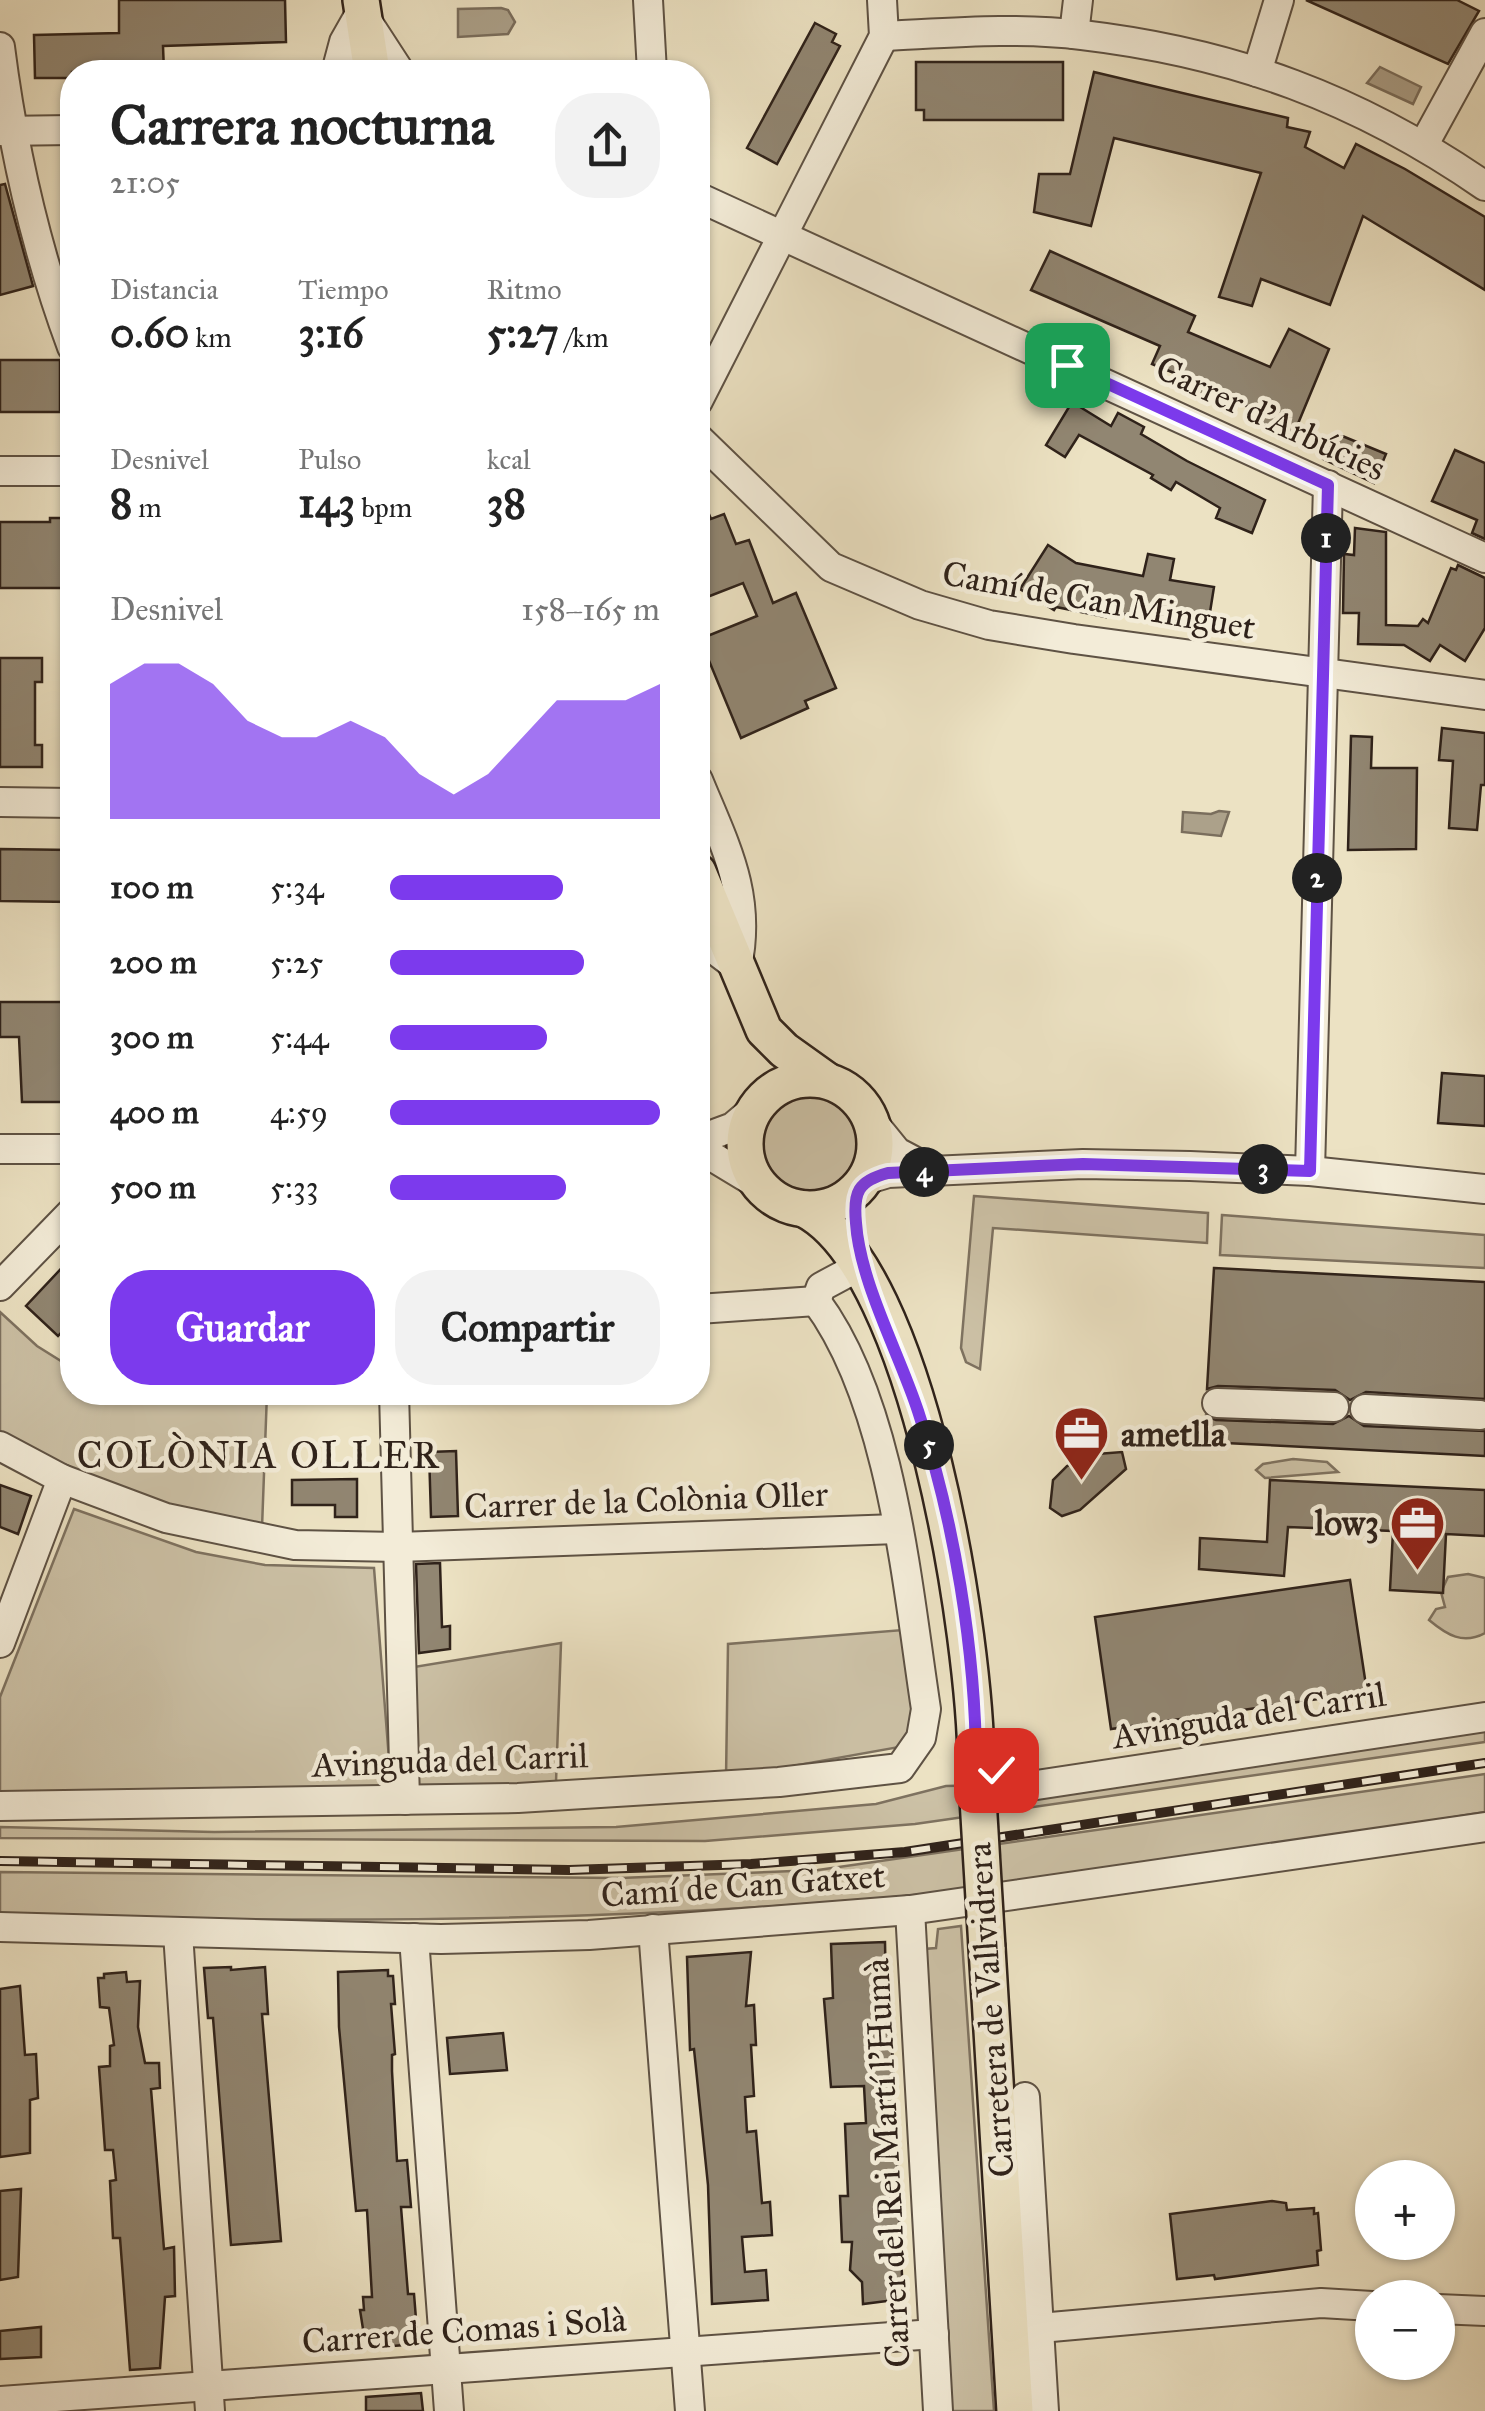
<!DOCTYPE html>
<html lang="es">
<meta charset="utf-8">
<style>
:root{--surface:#fff;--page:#f2f2f2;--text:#222;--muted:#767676;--accent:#7c3aed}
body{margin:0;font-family:"IM FELL Great Primer",serif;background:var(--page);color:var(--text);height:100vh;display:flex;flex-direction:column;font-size:38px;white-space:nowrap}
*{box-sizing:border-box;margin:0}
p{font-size:32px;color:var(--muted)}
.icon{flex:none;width:55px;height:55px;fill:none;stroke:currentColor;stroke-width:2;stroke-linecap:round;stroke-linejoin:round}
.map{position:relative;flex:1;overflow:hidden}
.drawer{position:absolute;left:60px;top:60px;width:650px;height:1345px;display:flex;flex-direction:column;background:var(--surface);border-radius:40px;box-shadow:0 2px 8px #0004}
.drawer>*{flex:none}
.tools{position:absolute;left:1355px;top:2160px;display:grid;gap:20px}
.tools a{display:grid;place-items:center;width:100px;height:100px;border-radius:50%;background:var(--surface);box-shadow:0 2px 8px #0004;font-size:50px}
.pin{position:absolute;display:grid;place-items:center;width:85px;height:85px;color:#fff;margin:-42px;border-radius:20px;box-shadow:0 5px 15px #0006}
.km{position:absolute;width:50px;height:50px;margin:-25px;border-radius:50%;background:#222;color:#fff;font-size:28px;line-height:50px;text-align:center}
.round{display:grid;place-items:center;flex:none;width:105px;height:105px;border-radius:40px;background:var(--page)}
.overview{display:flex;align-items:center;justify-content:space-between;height:170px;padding:0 50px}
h1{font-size:55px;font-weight:800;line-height:75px}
.figures{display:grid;grid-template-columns:repeat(3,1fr);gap:15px;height:170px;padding:10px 50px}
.figures div{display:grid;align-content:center}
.figures b{font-size:42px;font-weight:800}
.figures small{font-size:28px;font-weight:400}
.figures p{font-size:28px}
.chart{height:280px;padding:20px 50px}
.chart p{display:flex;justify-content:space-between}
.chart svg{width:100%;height:180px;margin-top:10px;fill:var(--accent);opacity:.7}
.action{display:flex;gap:20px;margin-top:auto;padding:20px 50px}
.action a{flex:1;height:115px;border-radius:40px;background:var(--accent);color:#fff;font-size:40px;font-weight:800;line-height:115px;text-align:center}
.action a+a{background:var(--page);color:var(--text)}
ul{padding:0 50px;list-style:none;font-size:32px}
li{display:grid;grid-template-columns:160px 120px 1fr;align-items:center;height:75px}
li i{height:25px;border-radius:12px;background:var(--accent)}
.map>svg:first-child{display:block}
.green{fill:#ccc1a6;stroke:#7e7260;stroke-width:2.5}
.water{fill:#aca18a;stroke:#7a6e5d;stroke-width:2.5}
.building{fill:#918672;stroke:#2f221a;stroke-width:2.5}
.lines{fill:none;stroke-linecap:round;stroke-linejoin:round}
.minor-casing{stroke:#5e5244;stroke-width:32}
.major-casing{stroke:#2f221a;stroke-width:40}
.minor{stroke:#f3ecd8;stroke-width:28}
.major{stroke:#ece2c3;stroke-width:35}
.rail-casing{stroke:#2f221a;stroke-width:10}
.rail{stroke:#f3ecd8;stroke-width:6;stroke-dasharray:19;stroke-linecap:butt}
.major-bridge-casing{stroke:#2f221a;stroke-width:40;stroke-linecap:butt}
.major-bridge{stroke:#ece2c3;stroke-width:35}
.route-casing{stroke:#fff;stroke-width:20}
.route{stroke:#7c3aed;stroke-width:12}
.labels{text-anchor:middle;stroke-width:9;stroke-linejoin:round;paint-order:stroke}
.street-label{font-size:35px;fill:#2f221a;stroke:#f3ecd8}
.poi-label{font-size:35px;font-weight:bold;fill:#2f221a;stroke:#f3ecd8;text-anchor:start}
.neighbourhood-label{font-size:38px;letter-spacing:2.5px;fill:#2f221a;stroke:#f3ecd8}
</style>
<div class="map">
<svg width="1485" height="2411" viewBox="0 0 1485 2411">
<rect width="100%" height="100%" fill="#ece2c3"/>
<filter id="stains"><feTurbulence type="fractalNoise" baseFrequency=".002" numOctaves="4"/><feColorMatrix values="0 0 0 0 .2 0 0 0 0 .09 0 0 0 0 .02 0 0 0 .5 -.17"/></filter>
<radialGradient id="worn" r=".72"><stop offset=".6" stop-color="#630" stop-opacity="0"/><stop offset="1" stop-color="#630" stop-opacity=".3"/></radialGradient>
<g class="green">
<circle cx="810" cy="1145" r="50"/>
<polygon points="974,1196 1208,1213 1207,1243 993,1228 980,1369 966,1362 961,1348"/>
<polygon points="1222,1215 1485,1235 1485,1268 1220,1255"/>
<path d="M0 1312 37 1346 72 1368V1392L267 1393 262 1528C163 1503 87 1489 0 1431Z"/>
<polygon points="1293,1459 1327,1462 1338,1472 1265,1478 1256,1470 1263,1464"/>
<polygon points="74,1509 196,1552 265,1565 374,1568 390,1772 383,1790 0,1795 0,1697"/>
<path d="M1468 1574 1485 1578V1633C1463 1645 1447 1635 1429 1620L1436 1609 1445 1607 1441 1592 1448 1577Z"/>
<polygon points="903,1630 916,1724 905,1746 726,1778 728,1644"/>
<polygon points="561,1643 556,1782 434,1797 417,1787 414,1667"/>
<polygon points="1485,1729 1485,1742 915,1824 705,1841 0,1838 0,1827 214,1832 616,1827 876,1804 946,1786 989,1785 996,1799"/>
<path d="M1485 1774V1812C1328 1837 1171 1868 1014 1885 677 1923 338 1924 0 1915V1872L620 1878 818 1870Z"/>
<polygon points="961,1926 994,2411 950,2411 924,1949 936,1948 938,1929"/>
</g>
<g class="water">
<polygon points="501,8 508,10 515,22 508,34 458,37 458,9"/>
<polygon points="1380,67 1421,87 1413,104 1367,83"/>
<polygon points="1219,811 1229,812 1221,836 1182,832 1183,812 1211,814"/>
</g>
<g class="building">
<polygon points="119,0 285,0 286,42 163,46 164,72 72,72 72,78 35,78 34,35 119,33"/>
<polygon points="1306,0 1457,0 1479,11 1448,64"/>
<polygon points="815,23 836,34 832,42 840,46 777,164 747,148"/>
<polygon points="916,62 1063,62 1063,120 924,120 924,110 916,110"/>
<polygon points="1094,72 1288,118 1287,127 1310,132 1305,147 1344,168 1356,144 1405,169 1485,217 1485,290 1363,216 1330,305 1261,279 1252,306 1219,297 1261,173 1114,138 1091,226 1034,212 1039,174 1070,174"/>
<polygon points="5,184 33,286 0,295 0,185"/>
<polygon points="1050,251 1195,316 1188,332 1270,367 1289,329 1329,349 1292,438 1260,424 1264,413 1208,391 1205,399 1185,391 1189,379 1152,364 1160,346 1031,290"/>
<rect x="0" y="360" width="60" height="52"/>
<polygon points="1072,402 1111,426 1118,413 1144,427 1141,434 1187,461 1265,500 1252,533 1216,518 1220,508 1176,482 1171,490 1151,478 1153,475 1079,435 1065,457 1046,445"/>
<polygon points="1335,433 1386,454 1374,483 1323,459"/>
<polygon points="1455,450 1485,463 1485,539 1472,533 1477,520 1432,501"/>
<polygon points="698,488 711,519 724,514 736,544 749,540 773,603 796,593 836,688 805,701 808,708 741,738 700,639 757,616 743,583 702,599 698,587"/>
<polygon points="50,518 72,518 72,588 0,588 0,522 50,522"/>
<polygon points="1355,528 1386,532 1386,625 1418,626 1423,619 1428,623 1451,568 1456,570 1458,565 1485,578 1485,628 1465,661 1440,645 1430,661 1404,645 1358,644 1359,613 1343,613 1344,554 1354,555"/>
<polygon points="1048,545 1076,563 1143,576 1148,554 1174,559 1170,580 1214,587 1207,631 1108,611 1106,617 1056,607 1054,610 1020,589"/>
<polygon points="0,658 42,658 42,682 35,682 35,745 42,745 42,767 0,767"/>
<polygon points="1442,728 1485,733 1485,785 1481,785 1477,830 1449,828 1453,761 1439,760"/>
<polygon points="1351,736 1372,737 1371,768 1417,768 1416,849 1348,850"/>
<polygon points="0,849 72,850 72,902 0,901"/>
<polygon points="0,1002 69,1002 72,1102 22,1102 19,1037 0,1037"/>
<polygon points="1442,1073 1485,1076 1485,1126 1438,1123"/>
<polygon points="72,1257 72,1321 58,1336 26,1306"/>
<polygon points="1214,1268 1485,1282 1485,1399 1366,1392 1350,1400 1335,1390 1218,1386 1207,1389"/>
<polygon points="1206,1416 1216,1420 1333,1424 1349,1416 1364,1426 1485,1431 1485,1456 1205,1442"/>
<polygon points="456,1451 458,1516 431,1517 429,1452"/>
<polygon points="1122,1452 1126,1469 1080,1510 1062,1516 1050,1508 1053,1480 1067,1466 1097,1454"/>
<polygon points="357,1479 357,1517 335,1517 335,1505 292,1505 292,1480"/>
<polygon points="1270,1480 1485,1490 1485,1536 1446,1534 1443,1593 1390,1590 1393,1531 1288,1527 1284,1576 1199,1569 1200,1538 1267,1542"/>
<polygon points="0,1485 31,1496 18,1534 0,1527"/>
<polygon points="440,1563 442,1627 450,1626 450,1649 419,1653 416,1564"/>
<polygon points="1350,1580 1367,1692 1111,1729 1095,1617"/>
<polygon points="885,1942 886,1996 890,1996 903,2299 863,2304 862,2282 850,2270 852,2242 842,2242 840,2196 848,2196 845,2124 866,2123 864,2086 831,2087 824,1999 833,1998 831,1944"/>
<polygon points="751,1952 746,2006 754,2005 756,2045 751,2045 754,2096 745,2097 747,2132 756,2131 762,2203 770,2202 772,2235 742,2237 745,2272 766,2270 768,2300 712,2304 708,2185 694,2049 690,2050 687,1957"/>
<polygon points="231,1967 231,1970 265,1967 268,2014 262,2014 281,2241 231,2245 213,2018 208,2018 204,1968"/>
<polygon points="388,1970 388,1976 393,1976 395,2004 391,2004 395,2054 392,2055 392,2071 397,2161 407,2160 411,2207 401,2207 408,2294 414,2294 418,2344 366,2348 360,2310 364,2310 363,2297 372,2297 367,2210 356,2211 339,2027 338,1972"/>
<polygon points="126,1972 127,1982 140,1981 138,2027 145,2063 159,2063 160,2088 151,2089 164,2249 174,2247 175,2296 165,2297 160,2368 130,2370 120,2238 113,2238 110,2181 116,2180 113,2150 105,2150 99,2067 110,2066 110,2046 114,2045 109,2008 100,2007 98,1978 104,1978 104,1974"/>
<polygon points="20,1986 25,2055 36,2054 38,2098 30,2100 30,2153 0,2157 0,1989"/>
<polygon points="503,2033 507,2070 450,2074 447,2038"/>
<polygon points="21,2189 18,2277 0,2280 0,2191"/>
<polygon points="1272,2201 1286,2203 1287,2210 1314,2208 1314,2214 1318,2213 1321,2250 1317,2251 1318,2265 1215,2279 1214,2275 1177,2279 1170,2214"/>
<polygon points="41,2327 41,2357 0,2359 0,2331"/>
<polygon points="421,2393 423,2411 366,2411 366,2397"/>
</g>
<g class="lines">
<defs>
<g id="minor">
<polyline points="648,0 652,72"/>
<polyline points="1074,34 1078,0"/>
<path d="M884 36C949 33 1016 27 1082 35 1235 53 1359 99 1485 186"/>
<path d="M0 47C13 149 36 250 72 347"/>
<polyline points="336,72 344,42 361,12 400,72"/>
<polyline points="1257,72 1279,0"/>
<polyline points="0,131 72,130"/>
<polyline points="1423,146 1485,33"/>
<polyline points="698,197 1485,558"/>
<polyline points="698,401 884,36 882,0"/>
<polyline points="698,438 831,567 920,605 989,625 1074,639 1485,695"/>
<polyline points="0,471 72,471"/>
<path d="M698 780C725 846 752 894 737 967L698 937"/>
<polyline points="0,802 72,803"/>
<polyline points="871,1120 897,1152 929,1169"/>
<polyline points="698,1140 733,1127 753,1110"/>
<polyline points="0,1149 72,1149"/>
<polyline points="698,1153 713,1157 756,1183"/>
<polyline points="1310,1171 1328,485"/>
<polyline points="865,1180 888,1173 1083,1164 1190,1166 1310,1171 1485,1189"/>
<polyline points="0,1286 72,1212"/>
<polyline points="816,1301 821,1287 862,1265"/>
<polyline points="698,1309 816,1301"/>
<polyline points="394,1392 405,1800"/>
<polyline points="1217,1403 1334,1407"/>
<polyline points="1365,1409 1480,1415"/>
<polyline points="0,1446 62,1479 166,1518 295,1545 398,1547 897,1529"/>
<polyline points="0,1643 62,1479"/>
<polyline points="976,1766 988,1766 1005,1787 1017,1788 1485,1717"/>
<path d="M0 1806 518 1798 779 1782 900 1768 921 1738 926 1709C907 1585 892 1403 816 1301"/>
<polyline points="910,1910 938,2411"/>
<polyline points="0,1927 441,1939 589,1935 910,1910 1485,1827"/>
<polyline points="653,1929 690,2411"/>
<polyline points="178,1933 210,2411"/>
<polyline points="414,1938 449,2411"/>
<polyline points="1025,2097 1044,2411"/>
<polyline points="1438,2309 1485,2311"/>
<polyline points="1040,2328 1321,2303 1372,2306"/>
<polyline points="0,2401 934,2334"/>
</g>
<g id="major">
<polyline points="361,0 372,72"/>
<polyline points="698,872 764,1030 784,1050 826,1080"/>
<circle cx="810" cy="1144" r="65"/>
<path d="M804 1209C920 1268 976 1643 976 1766"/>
<polyline points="987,1948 1015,2411"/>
</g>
</defs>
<use href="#minor" class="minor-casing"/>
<use href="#major" class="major-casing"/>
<use href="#minor" class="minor"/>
<use href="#major" class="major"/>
<defs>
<polyline id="rail" points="0,1861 569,1870 751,1864 905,1852 1485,1763"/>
</defs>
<use href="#rail" class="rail-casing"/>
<use href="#rail" class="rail"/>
<defs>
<polyline id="major-bridge" points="976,1766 987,1948"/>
</defs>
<use href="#major-bridge" class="major-bridge-casing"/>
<use href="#major-bridge" class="major-bridge"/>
</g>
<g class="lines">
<defs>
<path id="route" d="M996 1770 976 1766C976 1652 954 1519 918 1411 899 1353 860 1282 856 1223 853 1192 858 1181 888 1173L1083 1164 1310 1171 1328 485 1067 365"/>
</defs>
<use href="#route" class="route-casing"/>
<use href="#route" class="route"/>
</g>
<defs>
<symbol id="office-pin" viewBox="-11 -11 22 30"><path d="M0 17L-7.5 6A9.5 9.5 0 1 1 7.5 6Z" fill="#8f2418" stroke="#f3ecd8"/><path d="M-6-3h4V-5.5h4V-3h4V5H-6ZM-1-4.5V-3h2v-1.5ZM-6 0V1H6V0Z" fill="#fff"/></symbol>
</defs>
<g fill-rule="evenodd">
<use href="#office-pin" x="1050" y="1402" width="63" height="86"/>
<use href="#office-pin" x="1386" y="1492" width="63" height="86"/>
</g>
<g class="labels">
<g class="street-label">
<text transform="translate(1271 418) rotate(25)" y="12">Carrer d'Arbúcies</text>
<text transform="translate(1099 600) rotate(10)" y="12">Camí de Can Minguet</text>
<text transform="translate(646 1500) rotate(-2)" y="12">Carrer de la Colònia Oller</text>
<text transform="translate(1249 1715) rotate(-9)" y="12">Avinguda del Carril</text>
<text transform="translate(450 1760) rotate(-2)" y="12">Avinguda del Carril</text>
<text transform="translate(743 1885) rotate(-4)" y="12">Camí de Can Gatxet</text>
<text transform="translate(990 2010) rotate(-94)" y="12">Carretera de Vallvidrera</text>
<text transform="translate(887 2163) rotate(-93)" y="12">Carrer del Rei Martí l'Humà</text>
<text transform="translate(464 2330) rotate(-4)" y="12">Carrer de Comas i Solà</text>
</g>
<g class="poi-label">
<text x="1121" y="1446">ametlla</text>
<text x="1379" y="1535" text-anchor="end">low3</text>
</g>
<g class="neighbourhood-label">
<text x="259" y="1468">COLÒNIA OLLER</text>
</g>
</g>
<rect width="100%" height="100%" filter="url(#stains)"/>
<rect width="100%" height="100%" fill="url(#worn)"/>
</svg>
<div class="tools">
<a>+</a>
<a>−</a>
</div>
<div class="pin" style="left:1067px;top:365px;background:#1e9e55"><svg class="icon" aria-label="arrive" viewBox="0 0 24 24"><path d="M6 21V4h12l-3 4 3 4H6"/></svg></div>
<div class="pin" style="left:996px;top:1770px;background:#d93025"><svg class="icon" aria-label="check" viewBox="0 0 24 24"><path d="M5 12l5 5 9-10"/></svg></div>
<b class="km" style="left:1326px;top:538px">1</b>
<b class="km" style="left:1317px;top:878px">2</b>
<b class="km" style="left:1263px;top:1169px">3</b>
<b class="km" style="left:924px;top:1172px">4</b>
<b class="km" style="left:929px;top:1445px">5</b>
<section class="drawer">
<div class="overview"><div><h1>Carrera nocturna</h1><p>21:05</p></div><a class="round"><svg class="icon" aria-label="share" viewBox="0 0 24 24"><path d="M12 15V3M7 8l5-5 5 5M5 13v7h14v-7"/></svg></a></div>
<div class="figures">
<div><p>Distancia</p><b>0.60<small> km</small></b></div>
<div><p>Tiempo</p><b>3:16</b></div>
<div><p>Ritmo</p><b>5:27<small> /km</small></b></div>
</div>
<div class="figures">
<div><p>Desnivel</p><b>8<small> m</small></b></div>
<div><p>Pulso</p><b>143<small> bpm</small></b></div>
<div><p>kcal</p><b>38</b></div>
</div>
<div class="chart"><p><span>Desnivel</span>158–165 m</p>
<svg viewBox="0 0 160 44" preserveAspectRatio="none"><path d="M0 44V11L10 6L20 6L30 11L40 20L50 24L60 24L70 20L80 24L90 33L100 38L110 33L120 24L130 15L140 15L150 15L160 11V44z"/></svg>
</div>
<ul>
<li><b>100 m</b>5:34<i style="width:64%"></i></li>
<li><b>200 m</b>5:25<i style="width:72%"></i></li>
<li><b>300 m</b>5:44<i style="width:58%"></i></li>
<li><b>400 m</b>4:59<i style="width:100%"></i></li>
<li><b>500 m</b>5:33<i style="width:65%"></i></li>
</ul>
<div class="action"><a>Guardar</a><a>Compartir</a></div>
</section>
</div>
